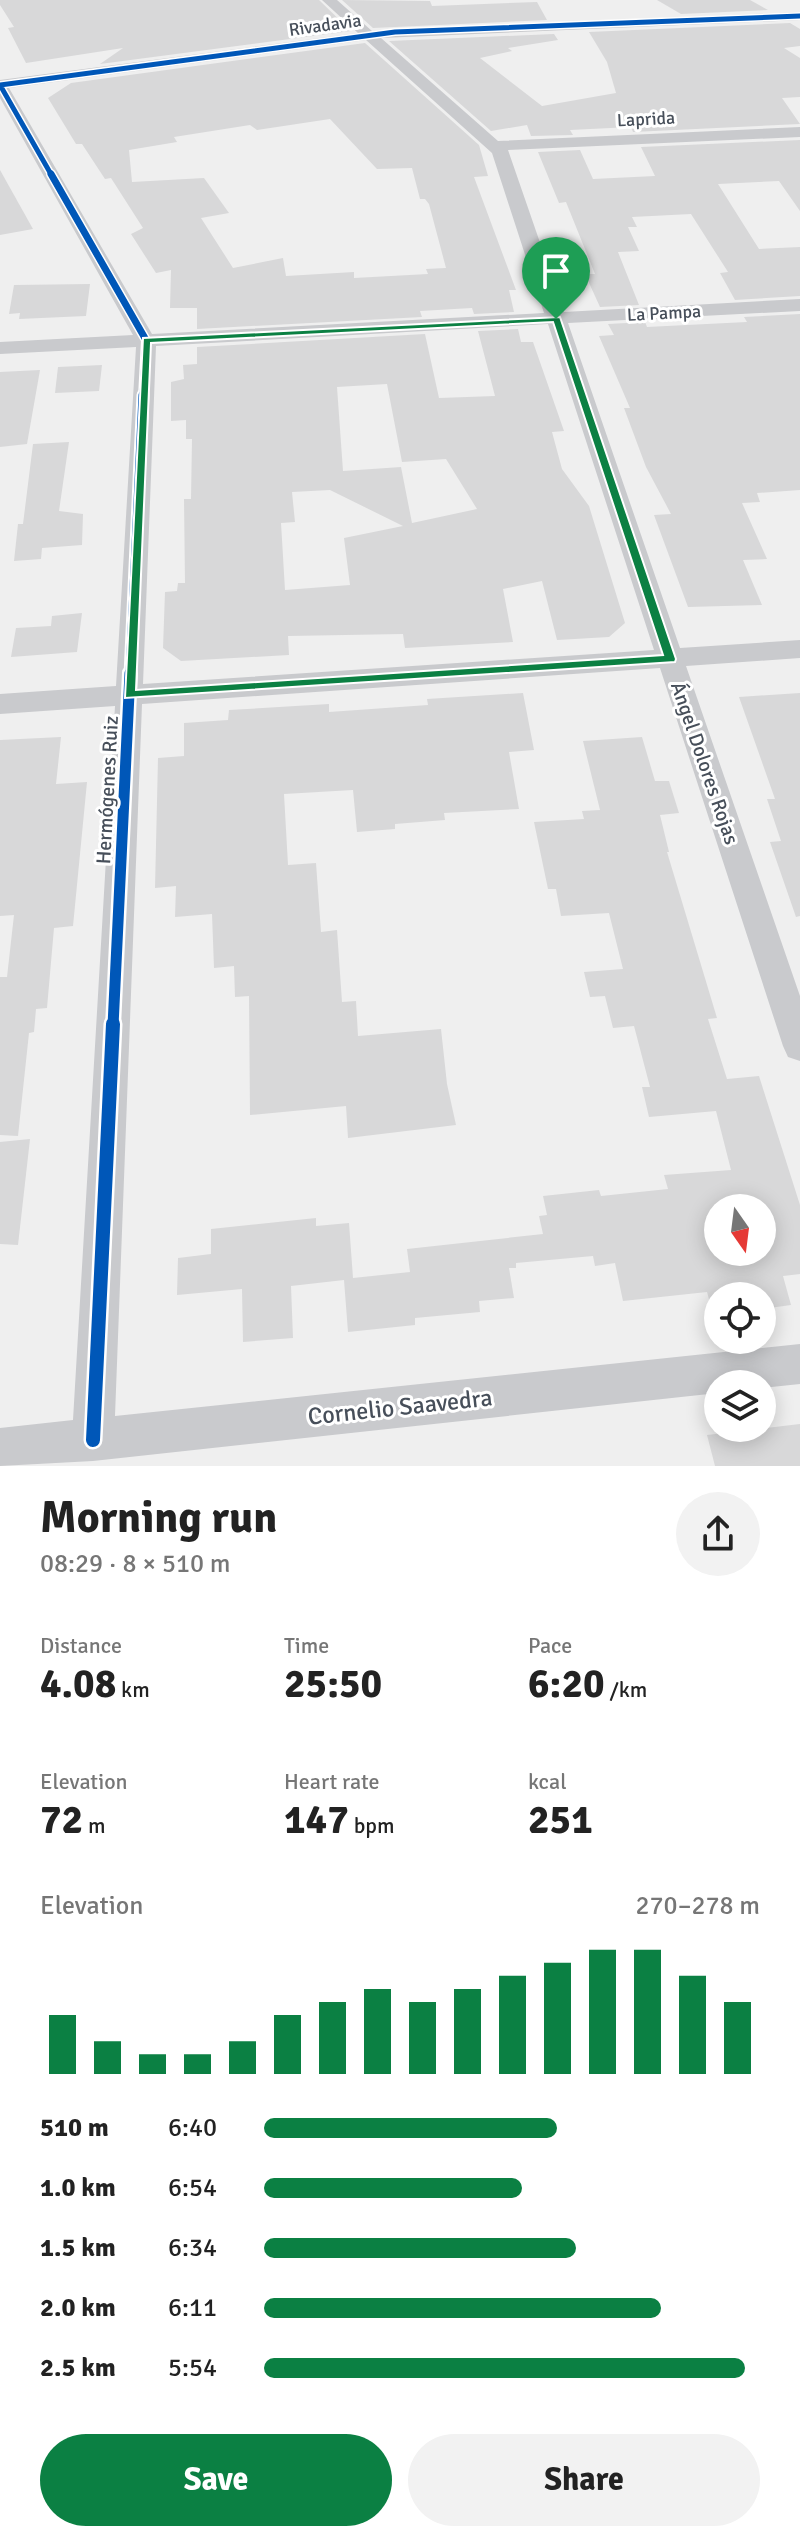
<!DOCTYPE html>
<meta charset="utf-8">
<style>
:root{--surface:#fff;--page:#f2f2f2;--text:#222;--muted:#767676;--accent:#0b8043}
body{margin:0;font-family:Signika,sans-serif;background:var(--page);color:var(--text);height:100vh;display:flex;flex-direction:column;font-size:30px;white-space:nowrap}
*{box-sizing:border-box;margin:0}
p{font-size:26px;color:var(--muted)}
.icon{flex:none;width:44px;height:44px;fill:none;stroke:currentColor;stroke-width:2;stroke-linecap:round;stroke-linejoin:round}
.map{position:relative;height:1466px;overflow:hidden}
.sheet{display:flex;flex-direction:column;background:var(--surface);flex:1}
.sheet>*{flex:none}
.needle{width:52px;rotate:166deg}
.controls{position:absolute;left:704px;top:1194px;display:grid;gap:16px}
.controls a{display:grid;place-items:center;width:72px;height:72px;border-radius:50%;background:var(--surface);box-shadow:0 4px 20px #0003;font-size:40px}
.pin{position:absolute;display:grid;place-items:center;width:68px;height:68px;color:#fff;margin:-82px -34px;border-radius:50% 50% 50% 0;rotate:-45deg;box-shadow:0 0 8px #0007}
.pin .icon{rotate:45deg}
.round{display:grid;place-items:center;flex:none;width:84px;height:84px;border-radius:42px;background:var(--page)}
.head{display:flex;align-items:center;justify-content:space-between;height:136px;padding:0 40px}
h1{font-size:44px;font-weight:700;line-height:60px}
.figures{display:grid;grid-template-columns:repeat(3,1fr);gap:12px;height:136px;padding:8px 40px}
.figures div{display:grid;align-content:center}
.figures b{font-size:40px;font-weight:700}
.figures small{font-size:22px;font-weight:400}
.figures p{font-size:22px}
.chart{height:224px;padding:16px 40px}
.chart p{display:flex;justify-content:space-between}
.chart svg{width:100%;height:144px;margin-top:8px;stroke:var(--accent);stroke-width:6}
.cta{display:flex;gap:16px;margin-top:auto;padding:16px 40px}
.cta a{flex:1;height:92px;border-radius:48px;background:var(--accent);color:#fff;font-size:32px;font-weight:700;line-height:92px;text-align:center}
.cta a+a{background:var(--page);color:var(--text)}
ul{padding:0 40px;list-style:none;font-size:26px}
li{display:grid;grid-template-columns:128px 96px 1fr;align-items:center;height:60px}
li i{height:20px;border-radius:10px;background:var(--accent)}
.map>svg:first-child{display:block}
.building{fill:#d8d8d9;fill-rule:evenodd}
.lines{fill:none;stroke-linecap:round;stroke-linejoin:round}
.minor{fill:#c9cacd;fill-rule:evenodd}
.cycleway-far4-casing{stroke:#fff;stroke-width:8}
.cycleway-far3-casing{stroke:#fff;stroke-width:10}
.cycleway-far2-casing{stroke:#fff;stroke-width:13}
.cycleway-far1-casing{stroke:#fff;stroke-width:16}
.cycleway-casing{stroke:#fff;stroke-width:19}
.cycleway-far4{stroke:#0057b8;stroke-width:5}
.cycleway-far3{stroke:#0057b8;stroke-width:7}
.cycleway-far2{stroke:#0057b8;stroke-width:9}
.cycleway-far1{stroke:#0057b8;stroke-width:11}
.cycleway{stroke:#0057b8;stroke-width:14}
.route{fill:#0b8043;stroke:#fff;stroke-width:2;fill-rule:evenodd}
.labels{text-anchor:middle;stroke-width:6;stroke-linejoin:round;paint-order:stroke}
.far-street-label{font-size:18px;fill:#474f5a;stroke:#fff}
.street-label{font-size:20px;fill:#474f5a;stroke:#fff}
.near-street-label{font-size:24px;fill:#474f5a;stroke:#fff}
</style>
<div class="map">
<svg width="800" height="1466" viewBox="0 0 800 1466">
<rect width="100%" height="100%" fill="#efefef"/>
<g class="building">
<polygon points="0,0 319,0 351,31 100,64 123,48 26,63 8,28 14,27 0,5"/>
<polygon points="342,0 430,1 432,6 537,2 547,20 373,28"/>
<polygon points="657,0 750,0 768,10 681,14"/>
<polygon points="790,23 800,29 800,46 784,48 800,58 800,97 782,98 800,124 633,132 631,127 570,130 573,135 531,136 527,125 491,131 389,41 554,34 558,40 508,48 512,51 480,58 542,106 616,93 607,62 589,32"/>
<path d="M365 43 479 145 488 176 474 177 516 290H509L514 312 474 314 472 308 420 311 422 317 197 329V308H170L171 270 156 273 131 234 143 228 111 178 105 179 82 144H76L48 98 71 83ZM330 119 377 169 412 168 420 199H425L429 204 446 268 426 269 428 274 354 278V272L286 276 283 258 233 268 201 218 229 213 204 178 132 182 129 150 177 142 174 137 250 125 257 130Z"/>
<polygon points="800,140 800,211 779,181 718,184 759,249 800,247 800,296 735,300 720,273 728,272 691,214 632,217 637,227 628,227 639,251 618,252 639,305 600,307 585,274 595,274 566,202 559,203 538,152 580,150 593,179 655,176 641,147"/>
<polygon points="0,170 33,229 0,235"/>
<polygon points="90,284 86,316 19,319 20,313 9,314 14,285"/>
<polygon points="800,314 800,490 757,493 760,502 742,503 767,559 743,560 762,605 688,607 654,515 671,514 646,467 624,408 630,408 599,336 614,335 608,324 645,322 647,327 747,322 744,317"/>
<path d="M518 329 521 342H533L564 431 552 432 562 469 589 506 625 623 609 637 557 640 542 581 503 589 513 642 405 648 403 634 288 636 289 655 181 661 163 648 165 592 177 591 178 583H185L184 499H191L192 439H186V420L171 421V382L184 379 183 365 197 364V347L425 334 439 398 495 396 478 331ZM387 384 402 462 446 459 477 509 412 523 401 467 343 471 337 387ZM330 490 403 526 344 538 350 585 285 590 281 523 295 522 292 492Z"/>
<polygon points="102,365 99,391 55,393 58,367"/>
<polygon points="40,370 27,444 0,447 0,372"/>
<polygon points="69,442 59,511 83,514 82,545 42,548 41,559 14,561 18,524 23,524 33,444"/>
<polygon points="82,613 77,652 11,657 16,628 51,626 52,616"/>
<polygon points="523,693 534,750 509,752 519,809 444,813 445,820 395,824 395,829 357,832 353,790 284,794 288,865 316,863 321,932 337,930 342,1002 356,1001 358,1036 441,1029 447,1084 456,1125 348,1138 346,1106 250,1115 249,996 235,997 234,966 214,968 212,914 175,917 176,886 155,888 158,758 184,756 184,723 228,720 229,710 329,704 329,712 428,705 427,699"/>
<polygon points="800,693 800,916 796,917 770,842 781,841 767,799 775,799 739,697"/>
<polygon points="61,737 56,784 87,782 73,926 54,928 47,1008 36,1009 34,1032 29,1033 18,1136 0,1135 0,977 7,977 14,915 0,916 0,740"/>
<path d="M642 737 655 781H669L679 813 660 815 669 852H667L717 1018 708 1019 727 1079 759 1076 800 1205V1274L783 1276 791 1305 762 1309V1296H718V1313L713 1314 707 1292 623 1301 615 1263 595 1266 593 1256 516 1263V1268H509L514 1298 479 1301 480 1312 415 1318V1325L348 1332 344 1280 291 1286 293 1338 243 1342 242 1289 177 1295 178 1258 211 1254V1229L316 1218V1226L349 1223 353 1278 410 1272 407 1249 543 1234 539 1216 547 1215 543 1196 599 1190 601 1196 668 1189 664 1175 731 1170 716 1111 649 1117 642 1087H650L634 1026 613 1028 605 996 590 997 584 972 623 969 609 913 561 916 556 889H548L534 822 584 819 582 811 600 810 583 741ZM718 1208H762V1252H718Z"/>
<polygon points="30,1139 18,1245 0,1244 0,1142"/>
<polygon points="800,1424 800,1466 715,1466 707,1435"/>
</g>
<g class="lines">
<path class="minor" d="M322 0H337L372 31 800 12V20L381 38 498 141 800 127V137L508 150 564 312 800 299V311L568 323 680 648 800 640V658L686 666 800 996V1061L788 1057 783 1046 660 668 142 704 115 1416 800 1344V1384L762 1388V1384H718V1393L93 1461 0 1466V1428L73 1420 115 706 0 714V694L116 686 136 347 0 354V342L133 335 0 98V80L358 33ZM366 40 492 153 544 313 152 334 9 88ZM548 324 654 650 143 684 156 346Z"/>
<defs>
<polyline id="cycleway-far4" points="52,176 0,85 395,32 800,16"/>
<polyline id="cycleway-far3" points="51,174 146,340 143,397"/>
<polyline id="cycleway-far2" points="130,675 143,395"/>
<polyline id="cycleway-far1" points="113,1026 130,673"/>
<polyline id="cycleway" points="93,1440 113,1024"/>
</defs>
<use href="#cycleway-far4" class="cycleway-far4-casing"/>
<use href="#cycleway-far3" class="cycleway-far3-casing"/>
<use href="#cycleway-far2" class="cycleway-far2-casing"/>
<use href="#cycleway-far1" class="cycleway-far1-casing"/>
<use href="#cycleway" class="cycleway-casing"/>
<use href="#cycleway-far4" class="cycleway-far4"/>
<use href="#cycleway-far3" class="cycleway-far3"/>
<use href="#cycleway-far2" class="cycleway-far2"/>
<use href="#cycleway-far1" class="cycleway-far1"/>
<use href="#cycleway" class="cycleway"/>
</g>
<path class="route" d="M560 317 676 659 675 662 125 698 143 338ZM553 322 663 655 136 690 151 343Z"/>
<g class="labels">
<g class="far-street-label">
<text transform="translate(325 25) rotate(-8)" y="6">Rivadavia</text>
<text transform="translate(646 119) rotate(-3)" y="6">Laprida</text>
<text transform="translate(664 313) rotate(-3)" y="6">La Pampa</text>
</g>
<g class="street-label">
<text transform="translate(705 763) rotate(71)" y="7">Ángel Dolores Rojas</text>
<text transform="translate(107 790) rotate(-87)" y="7">Hermógenes Ruiz</text>
</g>
<g class="near-street-label">
<text transform="translate(400 1407) rotate(-6)" y="8">Cornelio Saavedra</text>
</g>
</g>
</svg>
<div class="controls">
<a><svg class="needle" viewBox="-14 -14 28 28"><path d="M0-13l5 13h-10z" fill="#e53935"/><path d="M0 13l5-13h-10z" fill="#767676"/></svg></a>
<a><svg class="icon" aria-label="locate" viewBox="0 0 24 24"><circle cx="12" cy="12" r="6"/><path d="M12 2v4M12 18v4M2 12h4M18 12h4"/></svg></a>
<a><svg class="icon" aria-label="layers" viewBox="0 0 24 24"><path d="M12 4l9 5-9 5-9-5zM3 14l9 5 9-5"/></svg></a>
</div>
<div class="pin" style="left:556px;top:319px;background:#1e9e55"><svg class="icon" aria-label="arrive" viewBox="0 0 24 24"><path d="M6 21V4h12l-3 4 3 4H6"/></svg></div>
</div>
<section class="sheet">
<div class="head"><div><h1>Morning run</h1><p>08:29 · 8 × 510 m</p></div><a class="round"><svg class="icon" aria-label="share" viewBox="0 0 24 24"><path d="M12 15V3M7 8l5-5 5 5M5 13v7h14v-7"/></svg></a></div>
<div class="figures">
<div><p>Distance</p><b>4.08<small> km</small></b></div>
<div><p>Time</p><b>25:50</b></div>
<div><p>Pace</p><b>6:20<small> /km</small></b></div>
</div>
<div class="figures">
<div><p>Elevation</p><b>72<small> m</small></b></div>
<div><p>Heart rate</p><b>147<small> bpm</small></b></div>
<div><p>kcal</p><b>251</b></div>
</div>
<div class="chart"><p><span>Elevation</span>270–278 m</p>
<svg viewBox="0 0 160 44" preserveAspectRatio="none"><path d="M5 44V26M15 44V34M25 44V38M35 44V38M45 44V34M55 44V26M65 44V22M75 44V18M85 44V22M95 44V18M105 44V14M115 44V10M125 44V6M135 44V6M145 44V14M155 44V22"/></svg>
</div>
<ul>
<li><b>510 m</b>6:40<i style="width:59%"></i></li>
<li><b>1.0 km</b>6:54<i style="width:52%"></i></li>
<li><b>1.5 km</b>6:34<i style="width:63%"></i></li>
<li><b>2.0 km</b>6:11<i style="width:80%"></i></li>
<li><b>2.5 km</b>5:54<i style="width:97%"></i></li>
</ul>
<div class="cta"><a>Save</a><a>Share</a></div>
</section>
